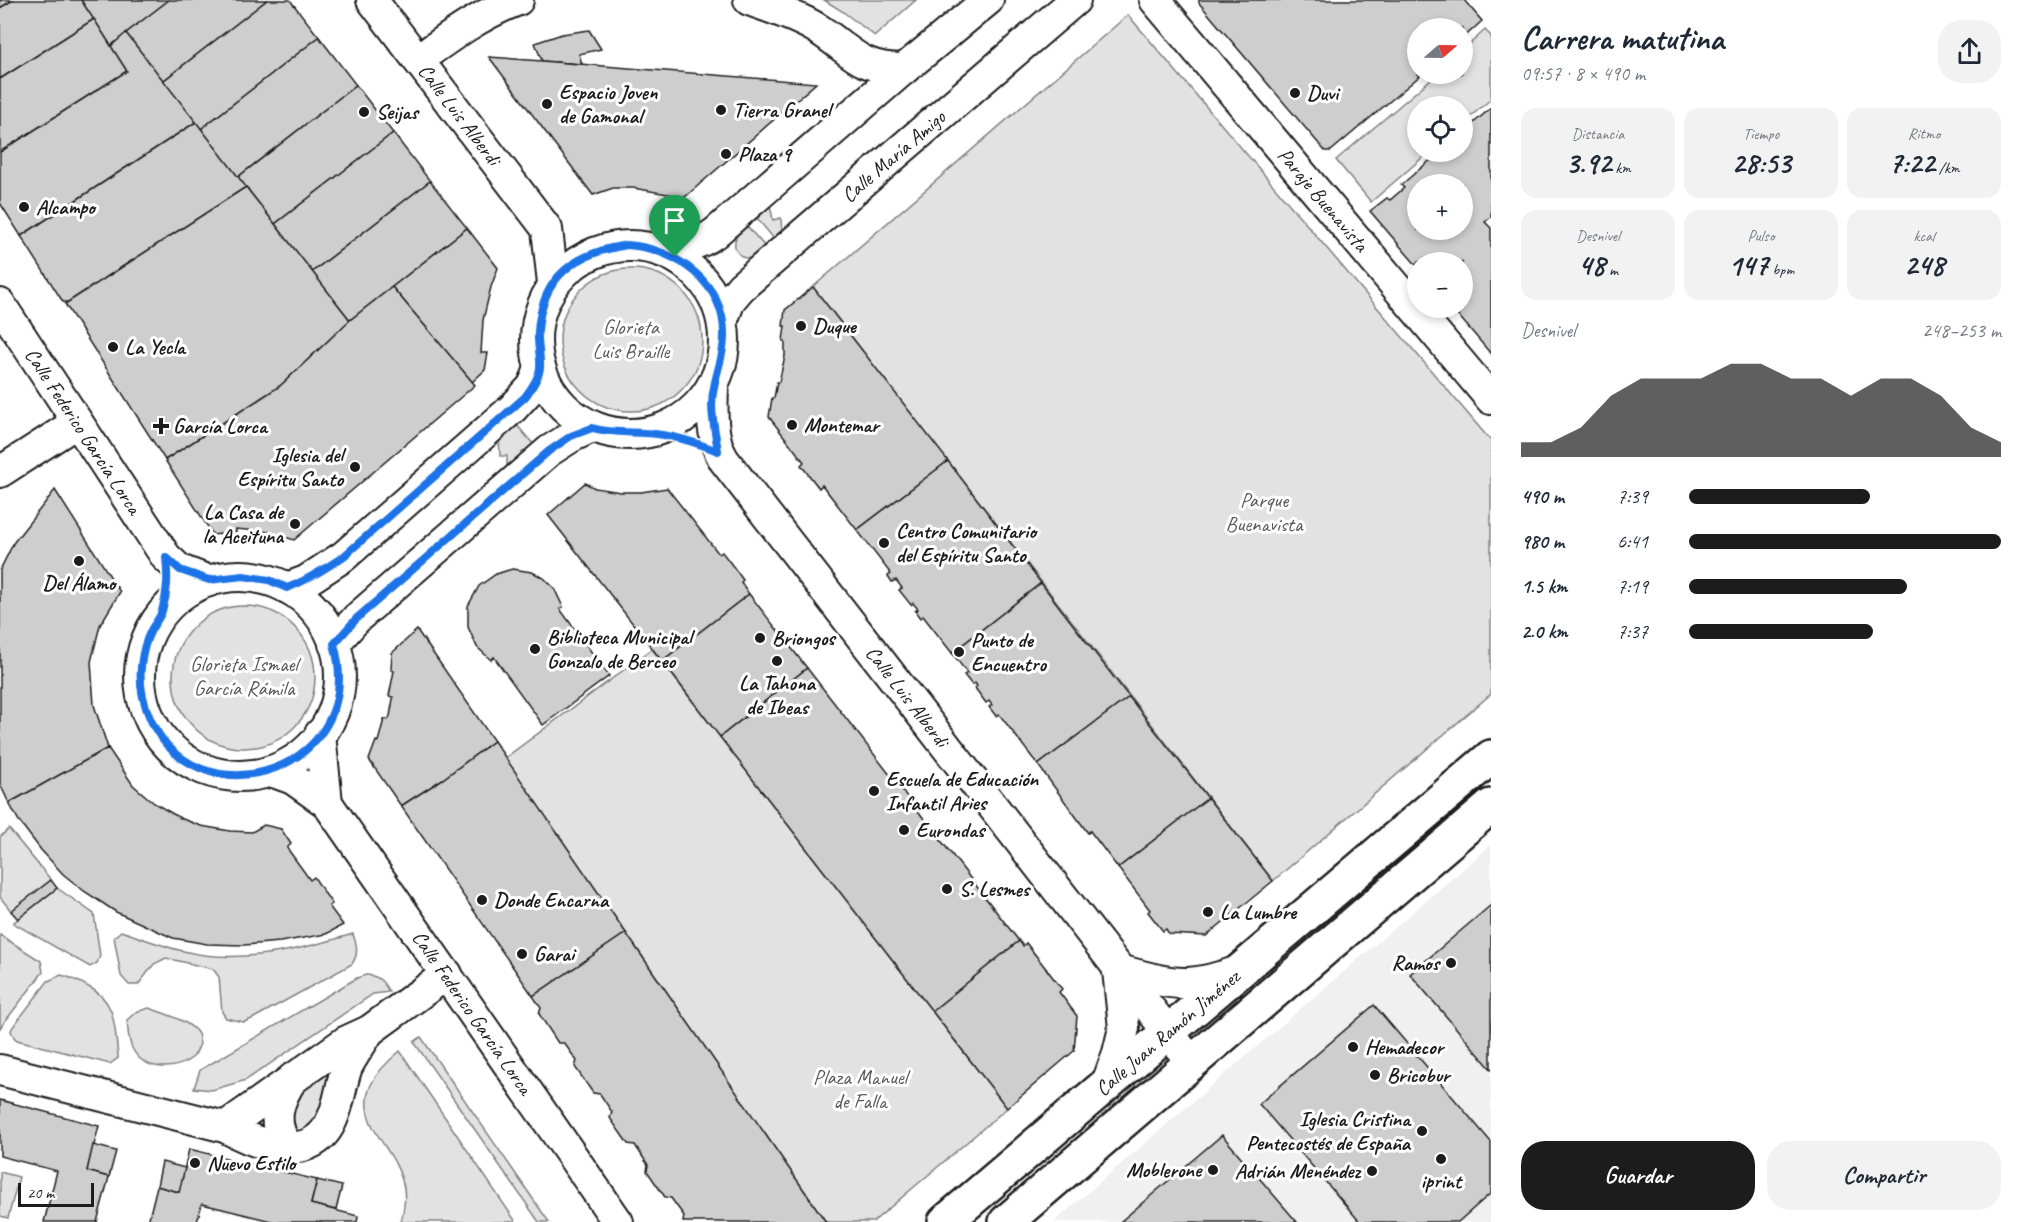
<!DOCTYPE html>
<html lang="es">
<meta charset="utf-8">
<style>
:root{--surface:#fff;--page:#f2f2f3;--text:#1f2937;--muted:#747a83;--accent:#1c1c1c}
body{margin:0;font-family:Caveat,sans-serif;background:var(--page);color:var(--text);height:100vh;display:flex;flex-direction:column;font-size:22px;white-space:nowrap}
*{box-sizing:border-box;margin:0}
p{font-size:20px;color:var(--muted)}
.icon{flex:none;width:33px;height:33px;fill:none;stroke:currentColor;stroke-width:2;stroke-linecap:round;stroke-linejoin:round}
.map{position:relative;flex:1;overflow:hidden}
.details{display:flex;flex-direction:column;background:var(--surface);width:540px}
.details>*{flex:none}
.needle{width:39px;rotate:70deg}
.fabs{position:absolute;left:1407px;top:18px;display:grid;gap:12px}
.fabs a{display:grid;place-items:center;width:66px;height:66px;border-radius:50%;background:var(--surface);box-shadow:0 3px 9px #0003;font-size:30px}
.scale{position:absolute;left:18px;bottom:15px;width:76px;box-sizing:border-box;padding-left:6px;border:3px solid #1c1c1c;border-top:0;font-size:16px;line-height:21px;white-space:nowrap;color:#1c1c1c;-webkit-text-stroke:4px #fff;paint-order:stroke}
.pin{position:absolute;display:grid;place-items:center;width:51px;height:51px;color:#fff;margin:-62px -26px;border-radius:50% 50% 50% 0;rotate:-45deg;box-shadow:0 0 6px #0007}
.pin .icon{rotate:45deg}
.round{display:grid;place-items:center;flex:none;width:63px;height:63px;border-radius:24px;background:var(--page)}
.head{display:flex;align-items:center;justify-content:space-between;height:102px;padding:0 30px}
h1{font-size:33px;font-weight:700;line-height:45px}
.metrics{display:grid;grid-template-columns:repeat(3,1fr);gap:9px;height:102px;padding:6px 30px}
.metrics div{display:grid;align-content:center;border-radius:15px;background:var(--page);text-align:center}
.metrics b{font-size:30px;font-weight:700}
.metrics small{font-size:16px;font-weight:400}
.metrics p{font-size:16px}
.chart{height:168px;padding:12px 30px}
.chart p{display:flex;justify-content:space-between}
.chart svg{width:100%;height:108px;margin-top:6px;fill:var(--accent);opacity:.7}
.action{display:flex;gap:12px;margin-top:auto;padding:12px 30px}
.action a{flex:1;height:69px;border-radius:24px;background:var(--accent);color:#fff;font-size:24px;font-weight:700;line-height:69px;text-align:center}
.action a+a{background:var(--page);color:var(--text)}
ul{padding:0 30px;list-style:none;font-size:20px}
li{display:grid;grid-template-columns:96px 72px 1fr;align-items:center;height:45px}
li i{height:15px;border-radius:8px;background:var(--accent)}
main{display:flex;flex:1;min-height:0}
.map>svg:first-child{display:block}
.built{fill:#f0f0f0}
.green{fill:#e2e2e2;stroke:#7f7f7f;stroke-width:1.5}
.building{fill:#cecece;stroke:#1c1c1c;stroke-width:1.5;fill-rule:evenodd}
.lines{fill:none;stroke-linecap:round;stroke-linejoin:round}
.minor-casing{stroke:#1c1c1c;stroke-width:34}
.major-casing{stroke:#1c1c1c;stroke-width:38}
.minor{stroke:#fff;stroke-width:30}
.major{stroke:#fff;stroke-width:33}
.route-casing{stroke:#fff;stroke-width:12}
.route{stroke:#1a73e8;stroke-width:8}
.poi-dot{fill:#1c1c1c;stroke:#fff;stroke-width:2}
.labels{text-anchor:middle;stroke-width:6;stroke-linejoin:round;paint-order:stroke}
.poi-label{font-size:21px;font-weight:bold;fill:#1c1c1c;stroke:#fff;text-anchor:start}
.street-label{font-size:21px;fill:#1c1c1c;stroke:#fff}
.park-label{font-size:21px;fill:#575757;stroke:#fff}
</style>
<main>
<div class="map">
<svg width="1491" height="1222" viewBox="0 0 1491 1222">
<rect width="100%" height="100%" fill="#fff"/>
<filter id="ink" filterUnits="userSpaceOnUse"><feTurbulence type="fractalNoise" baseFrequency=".0167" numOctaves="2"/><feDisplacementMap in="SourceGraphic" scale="12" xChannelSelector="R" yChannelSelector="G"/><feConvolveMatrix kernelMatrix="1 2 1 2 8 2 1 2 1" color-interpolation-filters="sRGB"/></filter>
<g filter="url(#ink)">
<polygon class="built" points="1491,845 1491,1222 1054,1222 1341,974"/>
<g class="green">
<polygon points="824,0 916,0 875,36 842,11"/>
<polygon points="1128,15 1491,441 1491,694 1273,881 813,287"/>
<polygon points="1485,30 1491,36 1491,99 1463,123 1462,106 1418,106 1418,152 1429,152 1371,202 1336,160 1437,74 1462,74 1463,50"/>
<polygon points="770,205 773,220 781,218 782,233 775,240 756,217"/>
<path d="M747 226 766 248C762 251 758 255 754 257 744 262 733 252 735 241 736 234 742 230 747 226Z"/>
<circle cx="631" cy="340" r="71"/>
<polygon points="515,423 534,445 507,468 507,456 500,456 499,438"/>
<circle cx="244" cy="677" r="71"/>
<polygon points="652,649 1007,1108 873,1222 826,1222 505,758"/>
<polygon points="9,829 51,880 11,911 0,897 0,837"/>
<polygon points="57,888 94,914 100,956 97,963 90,967 13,923"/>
<path d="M121 931C142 938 162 946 183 951 239 965 300 950 353 934 357 946 359 953 352 964L252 1019 244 1022 234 1020 226 1018 222 1012 219 977 213 969 166 958 154 964 138 985H129L121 976 114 937Z"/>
<polygon points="0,935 41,961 43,972 0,1028"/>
<path d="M61 975C70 977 78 981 87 986 117 1001 114 1025 118 1055V1058L110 1064 17 1040 14 1037 11 1031 12 1028 48 981Z"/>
<path d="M366 975C379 976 383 981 389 992L373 994 246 1080 212 1090 194 1088 200 1070 357 978Z"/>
<path d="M149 1008C162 1013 191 1021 198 1034 199 1037 199 1041 200 1044 198 1048 196 1054 193 1057 175 1072 143 1071 132 1048 128 1039 128 1030 127 1020L136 1012Z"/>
<polygon points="421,1037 549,1222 539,1222 414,1042"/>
<polygon points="345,1049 323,1120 299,1137 284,1115 287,1102"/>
<path d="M400 1051 516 1222H401C404 1208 407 1194 402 1180 396 1159 383 1146 373 1127 356 1095 376 1071 400 1051Z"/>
<polygon points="0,1172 19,1177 8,1218 0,1216"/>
</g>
<g class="building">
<polygon points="0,0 13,0 0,8"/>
<polygon points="13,0 81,0 94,19 0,79 0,8"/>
<polygon points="81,0 169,0 111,46"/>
<polygon points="169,0 267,0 163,81 126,33"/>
<polygon points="267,0 290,0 319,37 201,129 163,81"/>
<polygon points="1199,0 1464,0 1482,21 1462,39 1462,28 1418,28 1418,74 1422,74 1331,151 1325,151 1199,3"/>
<polygon points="94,19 127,71 0,152 0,79"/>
<polygon points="589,30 601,49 579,54 582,64 542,61 535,43 562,34"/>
<polygon points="126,33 196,122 21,236 0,203 0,152 127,71 111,46"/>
<polygon points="319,37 356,85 238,177 201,129"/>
<polygon points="489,57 542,61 816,83 685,197 633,188 613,188 593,195"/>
<polygon points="356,85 393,133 275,224 238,177"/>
<path d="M1491 108V217L1485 222 1491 228V354L1452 308H1462V262H1418V267L1370 211 1387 198 1390 200 1404 188 1401 185 1440 152H1462V133ZM1418 184H1462V230H1418Z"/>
<polygon points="196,122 246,187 68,302 63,302 21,236"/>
<polygon points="393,133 430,181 312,272 275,224"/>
<polygon points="430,181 467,228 350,320 312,272"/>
<polygon points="246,187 350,320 280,386 165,460 65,304"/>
<polygon points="467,228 498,268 491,287 483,320 481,353 488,353 485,370 472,382 392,287"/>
<polygon points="392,287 475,385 294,540 269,532 236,529 236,532 213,535 165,460 280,386 350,320"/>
<polygon points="813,287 948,461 857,530 822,485 819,488 801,465 804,462 769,417 772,398 774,398 777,382 779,382 785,356 785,341 783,341 785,326 783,326 785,310"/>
<polygon points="948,461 1041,583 952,653 923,616 920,618 915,611 918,609 913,603 911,605 899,590 902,588 896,580 892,582 888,576 891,574 857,530"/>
<polygon points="585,483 595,488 621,492 641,492 667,488 719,554 722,552 735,569 743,580 741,582 749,594 662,661 548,515"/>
<polygon points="55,490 120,592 100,625 91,662 94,705 108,748 9,803 0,784 0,570 14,542"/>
<polygon points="512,569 532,572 544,578 554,588 563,607 560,609 609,676 543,725 494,657 491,660 477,647 468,627 468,606 479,586 496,574"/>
<polygon points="1041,583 1129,697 1038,765 999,714 996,716 989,707 992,705 989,701 986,703 975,688 977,686 975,683 972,685 964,675 967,673 952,653"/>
<polygon points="749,594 807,668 720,737 662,661"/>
<polygon points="417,630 494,741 443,779 401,806 369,760 376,741 378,742 384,719 388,720 390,716 393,699 393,697 389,696 394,671 391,670 392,653"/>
<polygon points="807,668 1019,941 932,1011 720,737"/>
<polygon points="1129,697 1208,798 1118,868 1090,831 1088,833 1038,765"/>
<polygon points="494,741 626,933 533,996 401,806 443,779"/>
<polygon points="108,748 133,785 154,803 180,818 201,826 230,831 252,832 264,825 281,829 291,844 287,848 310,880 314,877 332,904 329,906 343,925 326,934 280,942 244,945 207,944 173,938 116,912 84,891 63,874 41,850 19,821 9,803"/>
<polygon points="1208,798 1273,881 1206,936 1169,934 1166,929 1163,931 1148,912 1150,910 1118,868"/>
<polygon points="51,880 57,888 18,919 11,911"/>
<polygon points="1491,905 1491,1069 1410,974"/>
<polygon points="626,933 826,1222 683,1222 684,1216 671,1198 665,1197 647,1171 648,1165 635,1145 628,1144 610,1118 612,1112 600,1094 593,1093 575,1067 577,1061 564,1043 558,1043 539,1014 541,1008 533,996"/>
<polygon points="1019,941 1023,946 1026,943 1062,989 1059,992 1077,1016 1074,1051 1007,1108 932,1011"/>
<polygon points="1374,1005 1491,1142 1491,1193 1458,1222 1360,1222 1259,1104"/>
<polygon points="0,1100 99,1126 87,1171 109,1177 97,1222 44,1222 57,1171 0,1156"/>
<polygon points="1222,1135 1297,1222 1120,1222"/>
<polygon points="93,1145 116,1151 109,1177 87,1171"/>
<polygon points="189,1149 317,1180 311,1204 358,1216 357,1222 275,1222 202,1204 197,1222 148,1222 157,1186 179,1192"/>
<polygon points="162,1162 185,1168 179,1192 157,1186"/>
<polygon points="317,1180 342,1186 336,1210 311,1204"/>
</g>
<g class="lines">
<defs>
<g id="minor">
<path id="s1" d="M372 0 547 229 553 283"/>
<path d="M749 0C771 8 797 16 818 29 852 51 859 69 904 69"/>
<path id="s2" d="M1155 0 1491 399"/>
<path d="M419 59C451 36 481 14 518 0"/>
<circle cx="630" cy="340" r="94"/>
<path d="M658 250C680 249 697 246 715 233L904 69 988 0"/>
<path id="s3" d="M0 304 166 557 180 570 209 581"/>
<path id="s4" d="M723 319 730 300 741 287 1075 0"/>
<path id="s5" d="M713 387C712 410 711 440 724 460L1192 1063"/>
<polyline points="0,472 76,423"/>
<circle cx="240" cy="676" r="100"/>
<polyline points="287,588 306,581 344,556 513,408 533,386 540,369"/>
<polyline points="334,644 357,618 549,451 571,437 592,427"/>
<polyline points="320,734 327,803"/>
<path id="s6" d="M271 771 293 779 327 803 618 1222"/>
<path d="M1118 970C1140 975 1165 984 1188 983 1206 982 1222 977 1239 971"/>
<path d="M0 1070 225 1127C260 1146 314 1166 333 1117 340 1101 341 1083 347 1067 353 1055 362 1043 369 1031"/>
<polyline points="1107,1083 1118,1053 1124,1028 1118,970"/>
<polyline points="225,1127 345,1042 369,1031 447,974"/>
<path d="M291 1149C269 1127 277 1101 293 1078"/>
</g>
<g id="major">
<path id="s7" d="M945 1222 1491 757"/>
<polyline points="1006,1222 1491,806"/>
</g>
</defs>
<use href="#minor" class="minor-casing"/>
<use href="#major" class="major-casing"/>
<use href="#minor" class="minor"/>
<use href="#major" class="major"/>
</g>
</g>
<g class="lines" filter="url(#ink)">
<defs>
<path id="route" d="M627 245C676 248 726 284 724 337 724 355 717 370 714 387 709 408 715 430 718 451 694 442 670 434 644 433 626 432 611 433 592 428L571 436 549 451 380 598 357 618 334 644C372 779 175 831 143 697 138 676 141 650 151 630 154 624 160 618 162 611 168 592 168 576 166 557L180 570 209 580 243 576 269 580 287 588C308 580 325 569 344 556L525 397C531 389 539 378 540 368 541 357 537 343 538 331 542 275 576 253 627 245Z"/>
</defs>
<use href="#route" class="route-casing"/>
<use href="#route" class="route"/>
</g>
<g class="poi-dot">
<circle cx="1295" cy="93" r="6"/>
<circle cx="547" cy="104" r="6"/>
<circle cx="721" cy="110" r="6"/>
<circle cx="364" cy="112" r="6"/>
<circle cx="726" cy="154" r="6"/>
<circle cx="24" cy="207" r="6"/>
<circle cx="801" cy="326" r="6"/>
<circle cx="113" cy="347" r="6"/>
<circle cx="792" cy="425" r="6"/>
<path d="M158 417h6v6h6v6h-6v6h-6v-6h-6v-6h6z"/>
<circle cx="355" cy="467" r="6"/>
<circle cx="295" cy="524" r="6"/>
<circle cx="884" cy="543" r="6"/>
<circle cx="79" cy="561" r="6"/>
<circle cx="760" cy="638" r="6"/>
<circle cx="535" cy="649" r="6"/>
<circle cx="959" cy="652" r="6"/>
<circle cx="777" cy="661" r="6"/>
<circle cx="874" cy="791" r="6"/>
<circle cx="904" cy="830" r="6"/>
<circle cx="947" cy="889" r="6"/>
<circle cx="482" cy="900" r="6"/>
<circle cx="1208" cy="912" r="6"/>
<circle cx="522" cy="954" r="6"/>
<circle cx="1451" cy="963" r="6"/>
<circle cx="1353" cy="1047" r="6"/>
<circle cx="1375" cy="1075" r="6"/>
<circle cx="1422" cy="1131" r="6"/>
<circle cx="1441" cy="1159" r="6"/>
<circle cx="195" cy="1163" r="6"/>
<circle cx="1213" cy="1170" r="6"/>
<circle cx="1372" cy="1171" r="6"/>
</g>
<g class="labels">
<g class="poi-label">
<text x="559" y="99">Espacio Joven<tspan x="559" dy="24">de Gamonal</tspan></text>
<text x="1307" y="100">Duvi</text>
<text x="733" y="117">Tierra Granel</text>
<text x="376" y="119">Seijas</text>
<text x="738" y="161">Plaza 9</text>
<text x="36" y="214">Alcampo</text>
<text x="813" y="333">Duque</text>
<text x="125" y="354">La Yecla</text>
<text x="804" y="432">Montemar</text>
<text x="173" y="433">García Lorca</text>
<text x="343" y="462" text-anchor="end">Iglesia del<tspan x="343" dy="24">Espíritu Santo</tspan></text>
<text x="283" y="519" text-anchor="end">La Casa de<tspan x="283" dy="24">la Aceituna</tspan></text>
<text x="896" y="538">Centro Comunitario<tspan x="896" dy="24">del Espíritu Santo</tspan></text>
<text x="79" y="590" text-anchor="middle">Del Álamo</text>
<text x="547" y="644">Biblioteca Municipal<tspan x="547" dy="24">Gonzalo de Berceo</tspan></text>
<text x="772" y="645">Briongos</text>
<text x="971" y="647">Punto de<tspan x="971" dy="24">Encuentro</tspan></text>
<text x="777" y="690" text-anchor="middle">La Tahona<tspan x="777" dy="24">de Ibeas</tspan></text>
<text x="886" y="786">Escuela de Educación<tspan x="886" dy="24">Infantil Aries</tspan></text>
<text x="916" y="837">Eurondas</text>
<text x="959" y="896">S. Lesmes</text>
<text x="494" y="907">Donde Encarna</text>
<text x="1220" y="919">La Lumbre</text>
<text x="534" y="961">Garai</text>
<text x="1439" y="970" text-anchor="end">Ramos</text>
<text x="1365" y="1054">Hemadecor</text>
<text x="1387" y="1082">Bricobur</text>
<text x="1410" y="1126" text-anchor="end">Iglesia Cristina<tspan x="1410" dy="24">Pentecostés de España</tspan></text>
<text x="207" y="1170">Nuevo Estilo</text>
<text x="1201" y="1177" text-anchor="end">Moblerone</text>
<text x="1360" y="1178" text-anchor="end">Adrián Menéndez</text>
<text x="1441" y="1188" text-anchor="middle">iprint</text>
</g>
<g class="street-label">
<text dy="7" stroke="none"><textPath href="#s1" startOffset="144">Calle Luis Alberdi</textPath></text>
<text dy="7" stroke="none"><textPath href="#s4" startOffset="238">Calle María Amigo</textPath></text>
<text dy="7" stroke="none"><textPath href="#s2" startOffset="261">Paraje Buenavista</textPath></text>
<text dy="7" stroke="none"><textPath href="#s3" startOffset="152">Calle Federico García Lorca</textPath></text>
<text dy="7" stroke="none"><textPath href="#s5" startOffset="374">Calle Luis Alberdi</textPath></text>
<text dy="7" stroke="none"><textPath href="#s6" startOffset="320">Calle Federico García Lorca</textPath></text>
<text dy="7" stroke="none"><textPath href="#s7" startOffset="292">Calle Juan Ramón Jiménez</textPath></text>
</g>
<g class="park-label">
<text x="631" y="334">Glorieta<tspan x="631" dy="24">Luis Braille</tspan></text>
<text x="1264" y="507">Parque<tspan x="1264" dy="24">Buenavista</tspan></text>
<text x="244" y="671">Glorieta Ismael<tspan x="244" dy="24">García Rámila</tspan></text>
<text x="860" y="1084">Plaza Manuel<tspan x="860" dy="24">de Falla</tspan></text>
</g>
</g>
</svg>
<div class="fabs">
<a><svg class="needle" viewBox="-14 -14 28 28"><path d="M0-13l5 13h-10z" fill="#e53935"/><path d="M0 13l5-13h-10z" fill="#747a83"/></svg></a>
<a><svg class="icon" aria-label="locate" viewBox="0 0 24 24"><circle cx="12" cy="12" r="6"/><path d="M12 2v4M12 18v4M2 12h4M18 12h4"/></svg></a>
<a>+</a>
<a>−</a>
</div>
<div class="scale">20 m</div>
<div class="pin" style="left:675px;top:257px;background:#1e9e55"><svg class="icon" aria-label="arrive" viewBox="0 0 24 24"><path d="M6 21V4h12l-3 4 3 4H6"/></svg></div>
</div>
<section class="details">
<div class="head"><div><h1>Carrera matutina</h1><p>09:57 · 8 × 490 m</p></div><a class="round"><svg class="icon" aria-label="share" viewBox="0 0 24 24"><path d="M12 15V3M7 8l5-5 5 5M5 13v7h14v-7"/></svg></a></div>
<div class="metrics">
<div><p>Distancia</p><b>3.92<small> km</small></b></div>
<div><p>Tiempo</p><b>28:53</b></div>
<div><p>Ritmo</p><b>7:22<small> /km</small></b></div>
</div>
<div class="metrics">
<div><p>Desnivel</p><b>48<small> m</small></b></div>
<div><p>Pulso</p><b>147<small> bpm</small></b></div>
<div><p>kcal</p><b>248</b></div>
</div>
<div class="chart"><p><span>Desnivel</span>248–253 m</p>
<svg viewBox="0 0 160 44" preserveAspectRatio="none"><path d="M0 44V38L10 38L20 32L30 19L40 12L50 12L60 12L70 6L80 6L90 12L100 12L110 19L120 12L130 12L140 19L150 32L160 38V44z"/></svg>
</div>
<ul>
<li><b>490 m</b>7:39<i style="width:58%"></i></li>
<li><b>980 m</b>6:41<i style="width:100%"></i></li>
<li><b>1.5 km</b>7:19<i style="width:70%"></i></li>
<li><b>2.0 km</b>7:37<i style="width:59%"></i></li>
</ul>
<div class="action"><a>Guardar</a><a>Compartir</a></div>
</section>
</main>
